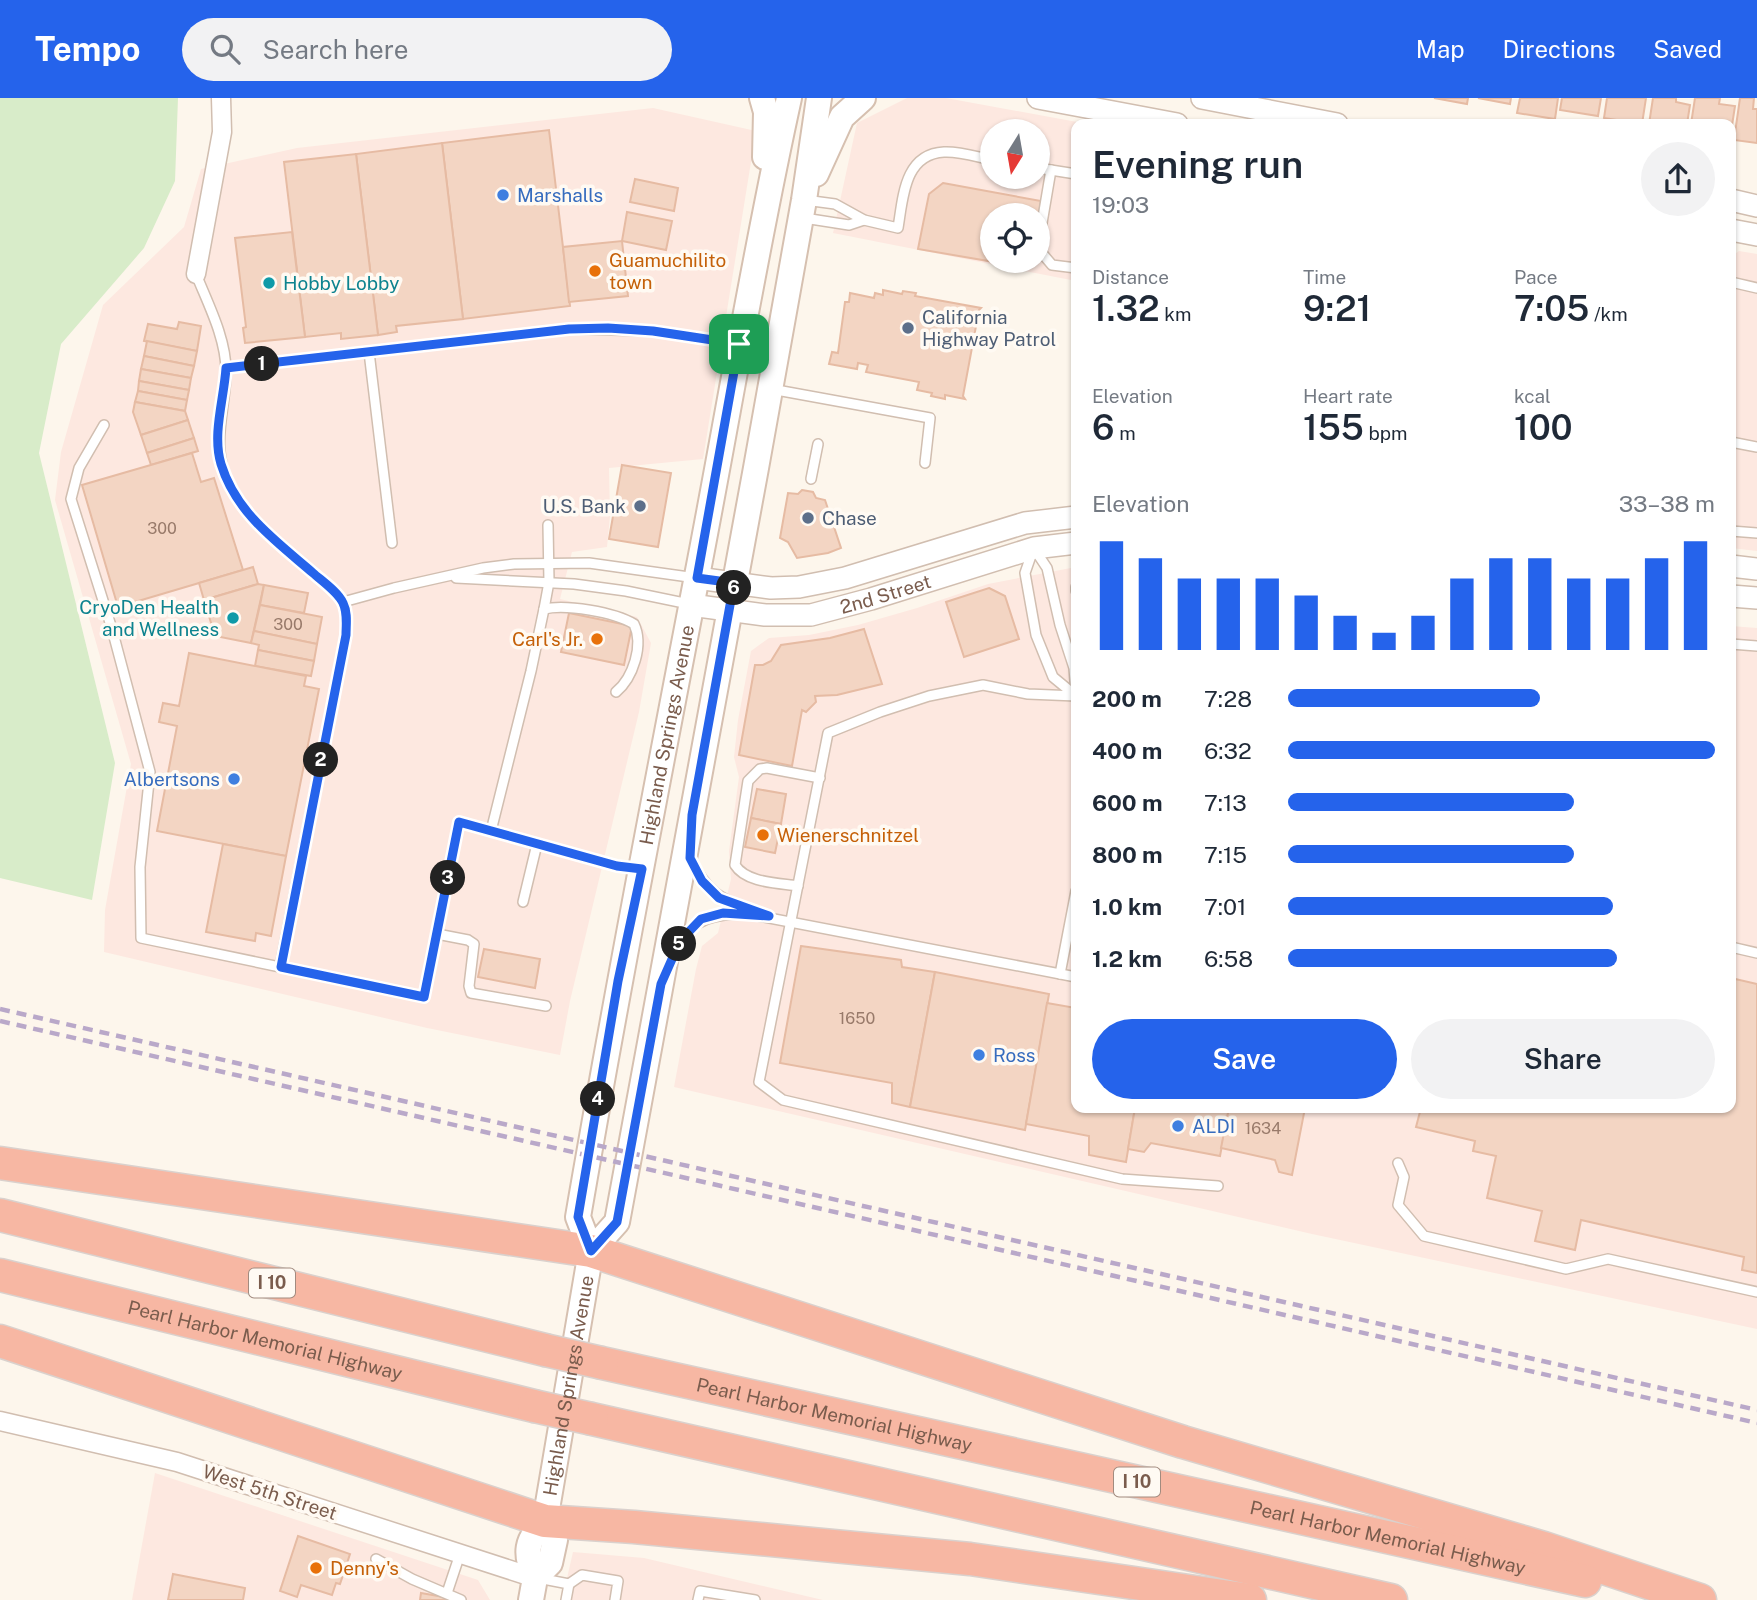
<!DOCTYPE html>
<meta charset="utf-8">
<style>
:root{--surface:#fff;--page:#f2f2f3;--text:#1f2937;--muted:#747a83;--accent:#2563eb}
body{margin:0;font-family:"Public Sans",sans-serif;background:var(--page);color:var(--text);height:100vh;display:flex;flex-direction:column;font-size:26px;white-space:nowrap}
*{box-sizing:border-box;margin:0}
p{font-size:23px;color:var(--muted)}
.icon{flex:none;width:38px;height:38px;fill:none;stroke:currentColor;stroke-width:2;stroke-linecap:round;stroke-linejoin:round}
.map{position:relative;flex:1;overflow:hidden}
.details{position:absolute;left:1071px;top:21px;width:665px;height:994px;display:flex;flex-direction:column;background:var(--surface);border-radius:14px;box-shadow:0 2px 5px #0004}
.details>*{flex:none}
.needle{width:46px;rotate:191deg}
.fabs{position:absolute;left:980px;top:21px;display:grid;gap:14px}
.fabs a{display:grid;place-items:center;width:70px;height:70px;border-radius:50%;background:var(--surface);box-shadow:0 2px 5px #0004;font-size:35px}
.pin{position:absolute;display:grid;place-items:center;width:60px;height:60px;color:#fff;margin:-30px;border-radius:14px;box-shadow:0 4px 10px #0006}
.km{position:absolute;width:35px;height:35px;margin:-18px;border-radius:50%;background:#222;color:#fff;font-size:19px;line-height:35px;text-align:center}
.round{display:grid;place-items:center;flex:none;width:74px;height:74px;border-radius:37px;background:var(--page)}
.summary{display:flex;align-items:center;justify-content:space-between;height:119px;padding:0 21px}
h1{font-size:38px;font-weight:600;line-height:52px}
.metrics{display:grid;grid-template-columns:repeat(3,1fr);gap:10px;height:119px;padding:7px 21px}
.metrics div{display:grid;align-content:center}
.metrics b{font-size:35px;font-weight:600}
.metrics small{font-size:19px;font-weight:400}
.metrics p{font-size:19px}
.chart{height:196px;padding:14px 21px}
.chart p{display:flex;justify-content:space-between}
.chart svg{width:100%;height:126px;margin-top:7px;stroke:var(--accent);stroke-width:6}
.primary-button{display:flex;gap:14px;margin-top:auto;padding:14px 21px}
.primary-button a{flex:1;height:80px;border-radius:42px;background:var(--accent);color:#fff;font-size:28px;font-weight:600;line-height:80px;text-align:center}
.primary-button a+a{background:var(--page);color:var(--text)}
ul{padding:0 21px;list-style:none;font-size:23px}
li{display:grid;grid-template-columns:112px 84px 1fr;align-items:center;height:52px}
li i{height:18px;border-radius:9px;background:var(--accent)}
header{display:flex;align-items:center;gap:42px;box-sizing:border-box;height:98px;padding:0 35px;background:var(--accent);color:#fff}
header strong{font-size:33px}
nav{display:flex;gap:38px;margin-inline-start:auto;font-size:24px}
.search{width:490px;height:63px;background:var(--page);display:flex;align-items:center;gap:18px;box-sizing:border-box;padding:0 24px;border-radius:38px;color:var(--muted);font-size:26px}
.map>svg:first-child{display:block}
.commercial{fill:#fde8e0;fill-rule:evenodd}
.grass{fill:#d8ecc9}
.building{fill:#f3d5c3;stroke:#e6bba3;stroke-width:2}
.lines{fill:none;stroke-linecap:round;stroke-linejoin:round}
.service-casing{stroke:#d1beb0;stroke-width:12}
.minor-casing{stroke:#d1beb0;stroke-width:21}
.tertiary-casing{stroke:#d1beb0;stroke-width:24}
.secondary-casing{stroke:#d6c0b0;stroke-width:28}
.motorway-casing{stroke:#dad1cd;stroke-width:35}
.service{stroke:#fff;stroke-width:9}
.minor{stroke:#fff;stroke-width:18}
.tertiary{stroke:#fff;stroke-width:21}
.secondary{stroke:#fff;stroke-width:24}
.motorway{stroke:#f7b7a3;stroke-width:32}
.rail{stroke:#b9a8c9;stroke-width:4.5;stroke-dasharray:10 7;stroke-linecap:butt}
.motorway-bridge-casing{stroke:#dad1cd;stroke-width:35;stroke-linecap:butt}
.motorway-bridge{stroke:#f7b7a3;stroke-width:32}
.route-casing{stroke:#fff;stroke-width:14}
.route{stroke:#2563eb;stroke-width:9}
.shop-dot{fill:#3f7fe0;stroke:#fffaf3;stroke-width:2.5}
.food-dot{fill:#e8710a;stroke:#fffaf3;stroke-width:2.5}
.culture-dot{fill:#0f9aa8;stroke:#fffaf3;stroke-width:2.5}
.service-dot{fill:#5c6f8a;stroke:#fffaf3;stroke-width:2.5}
.labels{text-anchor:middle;stroke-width:7;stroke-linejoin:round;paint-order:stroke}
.number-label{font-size:16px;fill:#987a6a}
.shield{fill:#fffaf3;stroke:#a28b7f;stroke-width:2}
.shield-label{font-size:18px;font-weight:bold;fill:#7a5c4d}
.shop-label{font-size:19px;fill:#366cbe;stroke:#fffaf3;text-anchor:start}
.food-label{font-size:19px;fill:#c56008;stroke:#fffaf3;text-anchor:start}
.culture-label{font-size:19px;fill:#0d838f;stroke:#fffaf3;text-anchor:start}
.service-label{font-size:19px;fill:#4e5e75;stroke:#fffaf3;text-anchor:start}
.street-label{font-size:19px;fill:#7a5c4d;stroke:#fffaf3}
</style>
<header>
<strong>Tempo</strong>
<div class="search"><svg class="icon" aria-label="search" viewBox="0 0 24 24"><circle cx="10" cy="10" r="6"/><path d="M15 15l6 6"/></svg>Search here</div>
<nav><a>Map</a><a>Directions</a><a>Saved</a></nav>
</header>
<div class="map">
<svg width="1757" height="1502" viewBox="0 0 1757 1502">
<rect width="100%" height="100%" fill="#fdf6ec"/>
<g class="commercial">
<path d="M907 0H946L1088 26H1076V183L833 135 857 25ZM992 33H1038V79H992ZM992 117H1038V163H992Z"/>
<polygon points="653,10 756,33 703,361 609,370 610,418 607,449 572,454 560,501 637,519 651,545 639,614 570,903 560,957 427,930 104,854 105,812 131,666 55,402 61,354 103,207 184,129 201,71 297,50"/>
<polygon points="1739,153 1757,156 1757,453 1731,450 1731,159"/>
<polygon points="1076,469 1076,1010 1731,1010 1731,528 1757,530 1757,1231 1312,1136 674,989 696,871 702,848 718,835 731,781 729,753 739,679 734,659 738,622 751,553 769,540 809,537 858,527 917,510 988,486"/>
<polygon points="155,1375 478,1482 490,1502 132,1502"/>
<polygon points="573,1454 644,1460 823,1502 562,1502"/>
</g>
<polygon class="grass" points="0,0 178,0 175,83 144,150 61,246 39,355 115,665 92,802 0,780"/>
<g class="building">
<polygon points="1434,0 1468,0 1467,6"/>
<polygon points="1478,0 1511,0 1510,6"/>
<polygon points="1520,0 1558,0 1555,21 1517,15"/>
<polygon points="1562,0 1601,0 1598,18 1560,12"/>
<polygon points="1607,0 1646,0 1642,26 1604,20"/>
<polygon points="1653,0 1676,0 1676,4 1690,7 1687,26 1649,26"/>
<polygon points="1695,0 1720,0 1719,6 1735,8 1731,34 1731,26 1691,26"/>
<polygon points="1740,0 1754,0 1753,11 1757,11 1757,45 1734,42"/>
<polygon points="549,32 570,208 463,221 442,45"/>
<polygon points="442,45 463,221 396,228 397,234 378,237 356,56"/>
<polygon points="356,56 378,237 341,241 341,235 305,239 284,64"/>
<polygon points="635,81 678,90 674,113 630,104"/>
<polygon points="943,85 1041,103 1038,123 1038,117 992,117 992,163 1031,163 1029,170 918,151 929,96"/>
<polygon points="627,114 672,123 666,152 622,143"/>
<polygon points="292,134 305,239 245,245 243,230 246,229 235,140"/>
<polygon points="622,143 628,198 569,204 563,149"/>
<polygon points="883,192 902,196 903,193 916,195 915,198 981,210 979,212 963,298 965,301 945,297 945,301 931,298 932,295 917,292 919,284 866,274 868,267 858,265 857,271 829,266 832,254 838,255 845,204 849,204 850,195 874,200 875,195 883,197"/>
<polygon points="179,224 201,228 197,253 144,243 148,226 177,231"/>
<polygon points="147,243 197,253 194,268 144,258"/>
<polygon points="144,258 194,268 191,280 141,271"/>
<polygon points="141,271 191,280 189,292 139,283"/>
<polygon points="139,283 189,292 187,302 138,293"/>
<polygon points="138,293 187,302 185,313 135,304"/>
<polygon points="135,304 185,313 188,322 141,337 133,314"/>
<polygon points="188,322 194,340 147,355 141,337"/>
<polygon points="194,340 198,353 151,367 147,355"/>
<polygon points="192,355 201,384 214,380 243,472 118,509 82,387"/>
<polygon points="622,367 671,375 658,449 609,441"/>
<polygon points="802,392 813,394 816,400 825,402 841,450 828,455 797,460 788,444 780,440 788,395 798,396"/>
<polygon points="253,469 258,486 204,502 199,485"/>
<polygon points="258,486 264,487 251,545 215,538 204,502"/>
<polygon points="264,487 308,495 304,515 260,507"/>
<polygon points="989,490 1005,498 1019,541 964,559 946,504"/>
<polygon points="260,507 322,519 317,546 254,533"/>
<polygon points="569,515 632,528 624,567 561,554"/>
<polygon points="864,531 882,586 837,597 815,598 816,604 806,614 802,612 792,668 739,657 755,567 763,567 771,563 781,547 830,540"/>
<polygon points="254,533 317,546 314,563 258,552 259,547 251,545"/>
<polygon points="258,552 314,563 311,578 255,568"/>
<polygon points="189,555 306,578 304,588 319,591 286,758 157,733 177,628 159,624 163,605 179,608"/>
<polygon points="757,691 786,696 781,726 751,720"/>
<polygon points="751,720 781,726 775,755 745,749"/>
<polygon points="223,746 286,758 271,838 256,835 255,843 206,834"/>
<polygon points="801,848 901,862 902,869 935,874 910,1009 892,1005 892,985 780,965"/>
<polygon points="484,851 540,861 535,890 478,879"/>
<polygon points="935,874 1049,896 1025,1032 910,1009"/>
<polygon points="1731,880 1757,886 1757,1175 1742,1172 1744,1159 1581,1122 1575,1152 1535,1143 1542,1113 1487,1100 1496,1058 1473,1053 1475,1043 1416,1029 1421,1010 1731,1010"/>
<polygon points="1047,905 1076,910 1076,1010 1135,1010 1126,1064 1089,1057 1089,1038 1026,1026"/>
<polygon points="1135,1010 1229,1010 1220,1058 1151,1045 1144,1054 1128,1051"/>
<polygon points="1229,1010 1305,1010 1292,1077 1279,1074 1275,1062 1221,1050"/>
<polygon points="298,1438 350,1456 340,1486 336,1485 332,1497 301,1487 297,1499 280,1493"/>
<polygon points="173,1476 245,1490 243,1502 168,1502"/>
<polygon points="421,1495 455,1501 454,1502 420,1502"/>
</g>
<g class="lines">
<defs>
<g id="service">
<polyline points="1038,70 1076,76"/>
<polyline points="1051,72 1042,125 1041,154 1052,167 1076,170"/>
<path d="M805 102 835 106 864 122 898 130C903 100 904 56 944 54 959 53 977 59 992 62"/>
<polyline points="804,120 849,127 864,122"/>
<path d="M196 176C208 206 226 240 226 273 226 313 209 349 230 387 249 424 279 446 309 472 320 481 338 493 343 506 348 515 346 527 346 537L280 869"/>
<polyline points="1731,184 1757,190"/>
<polyline points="369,254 392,445"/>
<polyline points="226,270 569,231 653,233 739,246"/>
<polyline points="771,291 930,320 925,365"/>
<polyline points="104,327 79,370 71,401 112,531 150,674 140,769 141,840 424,899 459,724 617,768 640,771"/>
<polyline points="1731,344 1757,349"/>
<polyline points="811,381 818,346"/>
<polyline points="1731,433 1757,435"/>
<polyline points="1033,452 1025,475 1036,537 1053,579 1076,598"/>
<polyline points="1035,452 1047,470 1060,527 1074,570 1076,596"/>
<polyline points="456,480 574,486 626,493 689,506"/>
<polyline points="1076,489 1076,493"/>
<polyline points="343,504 394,490 483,470 514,466 589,465 696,480"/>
<path d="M544 511C566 506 614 514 634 526 644 547 633 580 616 594"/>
<polyline points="1731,546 1757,548"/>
<polyline points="1076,598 1028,596 983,587 929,598 880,614 828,635 759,984 783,1002 1122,1081 1218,1088"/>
<polyline points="491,733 531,573 544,511 549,484 548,427"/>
<path d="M690 760C707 794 719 801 754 813"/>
<path d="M798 788C779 785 746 785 735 767L748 683 760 671 767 670 820 680"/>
<polyline points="523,804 537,746"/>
<polyline points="437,836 468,842 474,846 469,888 471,895 546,908"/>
<path d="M677 849C691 820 719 815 748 816L1076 879"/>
<polyline points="1731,849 1757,855"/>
<polyline points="1060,876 1076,793"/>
<polyline points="1398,1065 1404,1079 1398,1107 1424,1138 1566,1171 1608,1161 1757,1194"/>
<polyline points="376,1461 412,1481 461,1502"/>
<polyline points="538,1480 569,1486 566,1502"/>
<polyline points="569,1486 582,1477 618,1483 615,1502"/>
<polyline points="447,1495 460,1456"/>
<polyline points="698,1502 700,1493 755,1502"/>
</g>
<g id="minor">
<polyline points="196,176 222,34 221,0"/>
<polyline points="0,1323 177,1364 535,1480"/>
</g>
<g id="tertiary">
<polyline points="1038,0 1177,26"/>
<polyline points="1202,0 1337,26"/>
<polyline points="1731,102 1757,108"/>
<polyline points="1731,132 1757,137"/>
<polyline points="1731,468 1757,471"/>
<polyline points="697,480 771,490 799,489 845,480 1025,425 1076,419"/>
<polyline points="1731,498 1757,500"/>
<path id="s1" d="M691 507 765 517H811L871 501 1034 450 1076 445"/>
</g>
<g id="secondary">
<polyline points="762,0 766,14 765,59"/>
<polyline points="816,76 842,19 863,0"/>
<polyline points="591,1153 617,1124 756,370 804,102 819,0"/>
<path d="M535 1480C524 1455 526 1442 545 1423"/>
<path id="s2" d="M531 1502 535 1480 550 1465 555 1442 545 1423 591 1153 578 1119C615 904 656 691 697 478 728 318 754 158 789 0"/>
</g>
<g id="motorway">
<polyline points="0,1065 591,1153 1183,1344 1544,1450 1700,1502"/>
<polyline points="0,1117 545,1252"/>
<path id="s3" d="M0 1177 534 1308"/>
<polyline points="0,1243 545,1423 634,1429 970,1461 1250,1502"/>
<path id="s4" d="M602 1265 1585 1483"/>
<polyline points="592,1321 1391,1502"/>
</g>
</defs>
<use href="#service" class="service-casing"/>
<use href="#minor" class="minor-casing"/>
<use href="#tertiary" class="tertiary-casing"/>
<use href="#secondary" class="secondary-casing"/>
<use href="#motorway" class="motorway-casing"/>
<use href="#service" class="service"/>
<use href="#minor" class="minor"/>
<use href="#tertiary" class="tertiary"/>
<use href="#secondary" class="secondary"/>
<use href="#motorway" class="motorway"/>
<g class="rail">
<polyline points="0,911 1757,1312"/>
<polyline points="0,923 1757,1325"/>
</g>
<defs>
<g id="motorway-bridge">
<polyline points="545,1252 602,1265"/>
<polyline points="534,1308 592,1321"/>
</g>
</defs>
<use href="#motorway-bridge" class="motorway-bridge-casing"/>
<use href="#motorway-bridge" class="motorway-bridge"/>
</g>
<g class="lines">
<defs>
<path id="route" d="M608 230 653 233 739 246 697 480 734 485 692 717 690 760 702 783 719 800 769 818 723 815 701 821 680 843 661 886 617 1124 591 1153 578 1119 618 883 642 771 617 768 459 724 424 899 281 869 346 537C346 527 348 515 343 505 338 494 322 483 313 475 276 443 236 415 221 366 212 336 224 301 226 270L569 231Z"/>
</defs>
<use href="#route" class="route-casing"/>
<use href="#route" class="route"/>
</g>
<g class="shop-dot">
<circle cx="503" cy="97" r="7"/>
<circle cx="234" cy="681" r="7"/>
<circle cx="979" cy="957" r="7"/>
<circle cx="1178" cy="1028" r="7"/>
</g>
<g class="food-dot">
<circle cx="595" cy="173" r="7"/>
<circle cx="597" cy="541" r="7"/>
<circle cx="763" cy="737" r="7"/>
<circle cx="316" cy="1470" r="7"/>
</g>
<g class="culture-dot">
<circle cx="269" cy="185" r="7"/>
<circle cx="233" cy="520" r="7"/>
</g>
<g class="service-dot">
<circle cx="908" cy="230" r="7"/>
<circle cx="640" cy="408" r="7"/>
<circle cx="808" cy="420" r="7"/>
</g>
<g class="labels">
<g class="number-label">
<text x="162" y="436">300</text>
<text x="288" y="532">300</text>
<text x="857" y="926">1650</text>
<text x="1263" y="1036">1634</text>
</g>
<g class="shield">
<rect x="249" y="1170.5" width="46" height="29" rx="5"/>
<rect x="1114" y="1369.5" width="46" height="29" rx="5"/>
</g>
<g class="shield-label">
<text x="272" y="1191">I 10</text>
<text x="1137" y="1390">I 10</text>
</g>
<g class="shop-label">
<text x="517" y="104">Marshalls</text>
<text x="220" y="688" text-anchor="end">Albertsons</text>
<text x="993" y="964">Ross</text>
<text x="1192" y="1035">ALDI</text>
</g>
<g class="food-label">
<text x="609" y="169">Guamuchilito<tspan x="609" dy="22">town</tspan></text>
<text x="583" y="548" text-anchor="end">Carl's Jr.</text>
<text x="777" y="744">Wienerschnitzel</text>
<text x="330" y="1477">Denny's</text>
</g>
<g class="culture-label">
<text x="283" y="192">Hobby Lobby</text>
<text x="219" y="516" text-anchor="end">CryoDen Health<tspan x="219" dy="22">and Wellness</tspan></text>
</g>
<g class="service-label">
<text x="922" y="226">California<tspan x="922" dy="22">Highway Patrol</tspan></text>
<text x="626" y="415" text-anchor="end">U.S. Bank</text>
<text x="822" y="427">Chase</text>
</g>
<g class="street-label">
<text dy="7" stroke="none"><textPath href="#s1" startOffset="198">2nd Street</textPath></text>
<text dy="7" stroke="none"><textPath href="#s2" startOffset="889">Highland Springs Avenue</textPath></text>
<text dy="7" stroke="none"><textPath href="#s3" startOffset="273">Pearl Harbor Memorial Highway</textPath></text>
<text dy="7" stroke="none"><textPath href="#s2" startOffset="226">Highland Springs Avenue</textPath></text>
<text dy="7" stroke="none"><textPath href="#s4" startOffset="238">Pearl Harbor Memorial Highway</textPath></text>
<text transform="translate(270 1394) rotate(18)" y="7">West 5th Street</text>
<text dy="7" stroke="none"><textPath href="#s4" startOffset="805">Pearl Harbor Memorial Highway</textPath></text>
</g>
</g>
</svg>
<div class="fabs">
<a><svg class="needle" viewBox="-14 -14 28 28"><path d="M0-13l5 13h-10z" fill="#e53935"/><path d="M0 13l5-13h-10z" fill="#747a83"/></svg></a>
<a><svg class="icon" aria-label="locate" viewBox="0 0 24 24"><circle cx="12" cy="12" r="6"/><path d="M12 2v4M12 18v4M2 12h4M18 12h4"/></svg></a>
</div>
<div class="pin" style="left:739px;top:246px;background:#1e9e55"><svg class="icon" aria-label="arrive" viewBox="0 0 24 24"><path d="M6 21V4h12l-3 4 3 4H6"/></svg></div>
<b class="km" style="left:262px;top:266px">1</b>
<b class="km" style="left:321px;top:662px">2</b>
<b class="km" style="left:448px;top:780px">3</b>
<b class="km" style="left:598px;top:1001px">4</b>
<b class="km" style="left:679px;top:846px">5</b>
<b class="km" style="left:734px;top:490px">6</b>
<section class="details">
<div class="summary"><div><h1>Evening run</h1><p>19:03</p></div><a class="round"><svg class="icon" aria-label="share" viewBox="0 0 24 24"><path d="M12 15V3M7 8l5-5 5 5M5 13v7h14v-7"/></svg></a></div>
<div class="metrics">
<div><p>Distance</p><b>1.32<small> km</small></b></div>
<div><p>Time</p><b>9:21</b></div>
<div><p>Pace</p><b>7:05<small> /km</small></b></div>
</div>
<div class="metrics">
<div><p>Elevation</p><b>6<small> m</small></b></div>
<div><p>Heart rate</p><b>155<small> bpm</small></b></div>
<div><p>kcal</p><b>100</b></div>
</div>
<div class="chart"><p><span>Elevation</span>33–38 m</p>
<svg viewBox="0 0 160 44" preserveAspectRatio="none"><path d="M5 44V6M15 44V12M25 44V19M35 44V19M45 44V19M55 44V25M65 44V32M75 44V38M85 44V32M95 44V19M105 44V12M115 44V12M125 44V19M135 44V19M145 44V12M155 44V6"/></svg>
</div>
<ul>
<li><b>200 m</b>7:28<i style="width:59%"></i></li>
<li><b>400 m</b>6:32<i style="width:100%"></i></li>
<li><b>600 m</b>7:13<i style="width:67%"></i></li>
<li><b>800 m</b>7:15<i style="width:67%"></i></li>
<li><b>1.0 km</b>7:01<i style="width:76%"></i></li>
<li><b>1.2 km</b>6:58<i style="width:77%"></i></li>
</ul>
<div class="primary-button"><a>Save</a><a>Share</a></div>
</section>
</div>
